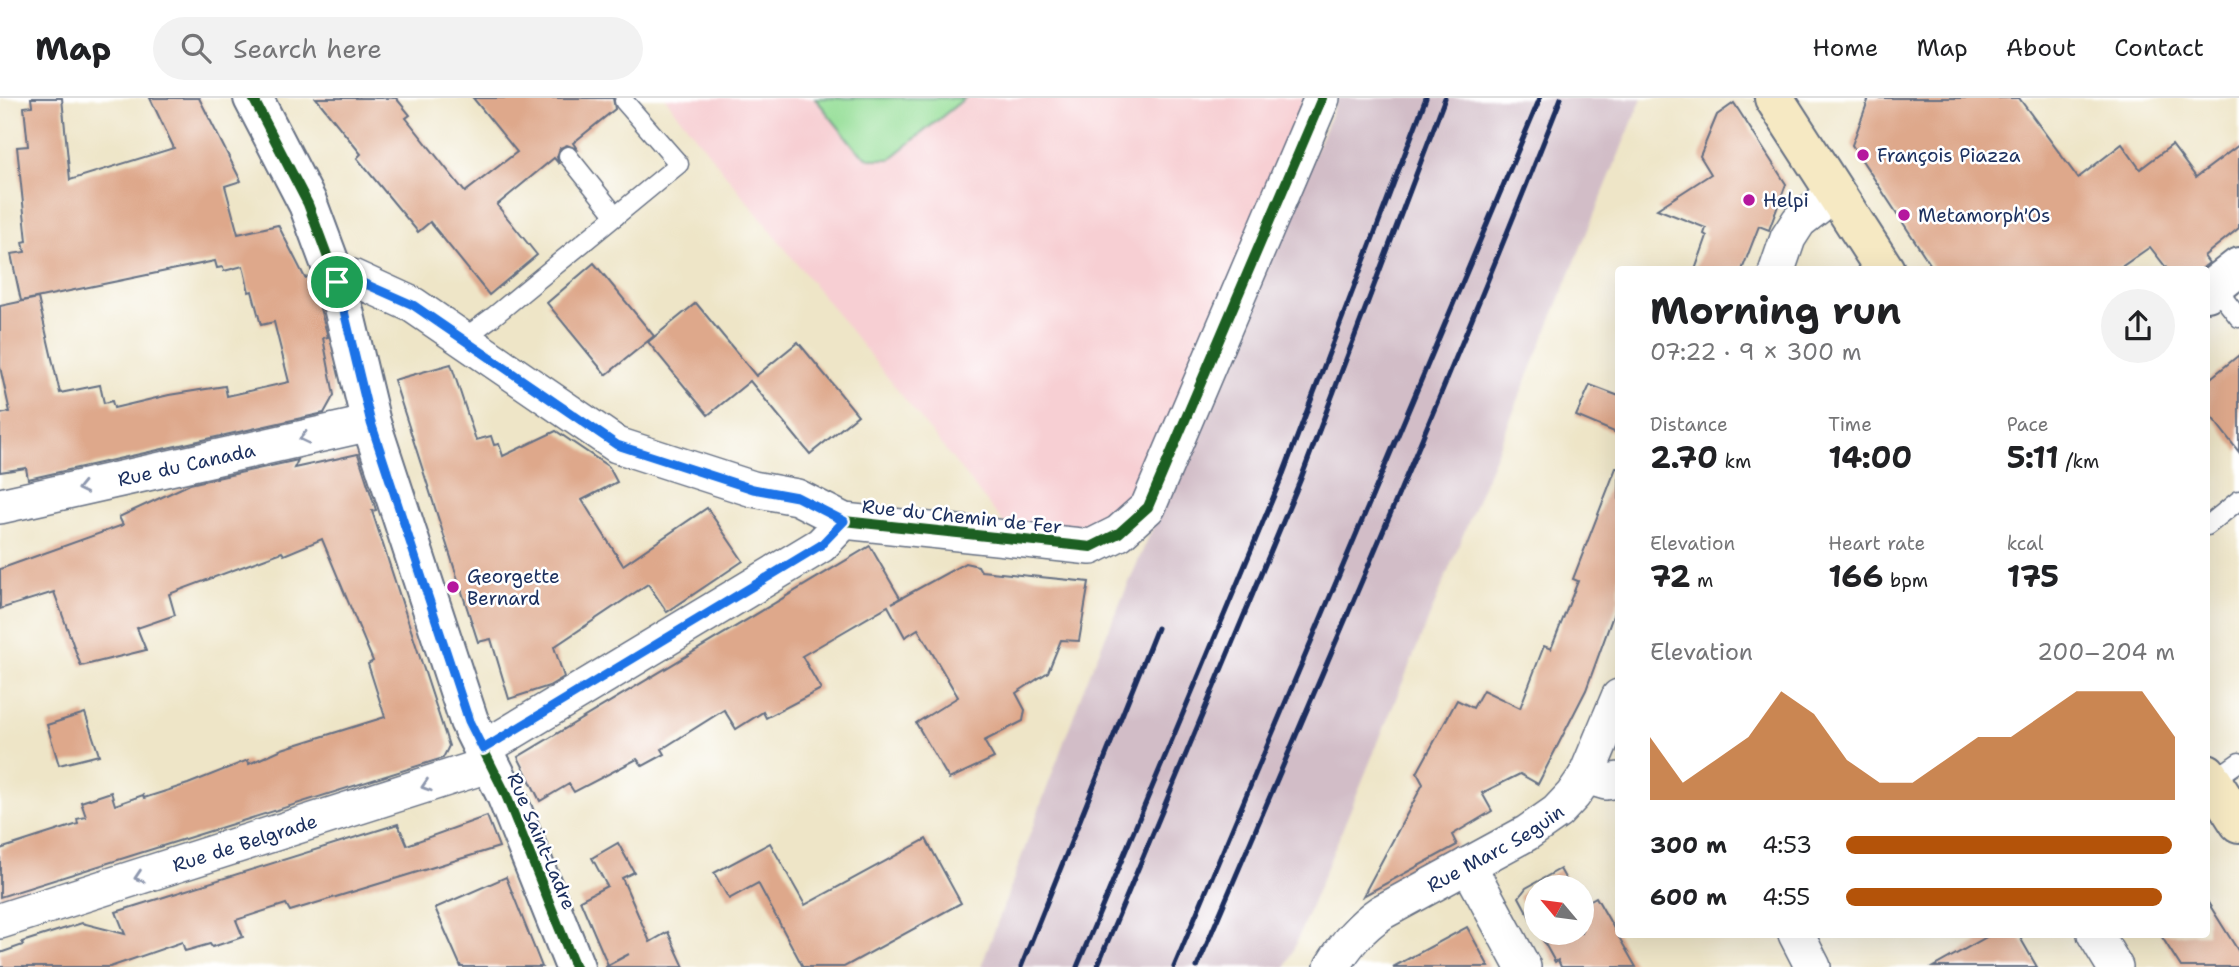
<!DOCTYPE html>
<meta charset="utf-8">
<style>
:root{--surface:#fff;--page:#f2f2f2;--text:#202124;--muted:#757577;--line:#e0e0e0;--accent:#b45309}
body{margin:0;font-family:"Shantell Sans",sans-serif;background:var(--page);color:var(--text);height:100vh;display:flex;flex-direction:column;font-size:26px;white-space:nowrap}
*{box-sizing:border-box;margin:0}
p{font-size:23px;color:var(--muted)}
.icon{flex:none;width:38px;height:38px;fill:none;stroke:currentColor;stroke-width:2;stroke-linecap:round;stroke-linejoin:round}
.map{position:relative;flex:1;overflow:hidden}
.details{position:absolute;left:1615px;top:168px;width:595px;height:672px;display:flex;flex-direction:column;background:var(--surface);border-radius:7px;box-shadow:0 7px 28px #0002}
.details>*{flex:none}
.needle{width:46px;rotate:299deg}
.fabs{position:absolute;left:1524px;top:777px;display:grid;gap:14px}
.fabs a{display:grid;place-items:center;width:70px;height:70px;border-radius:50%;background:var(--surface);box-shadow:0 7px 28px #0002;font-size:35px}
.pin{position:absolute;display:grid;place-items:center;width:60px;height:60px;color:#fff;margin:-30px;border:4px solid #fff;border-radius:50%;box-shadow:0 2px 7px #0007}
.round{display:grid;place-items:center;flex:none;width:74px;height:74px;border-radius:37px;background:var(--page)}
.headline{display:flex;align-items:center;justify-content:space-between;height:119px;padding:0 35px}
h1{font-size:38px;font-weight:700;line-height:52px}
.metrics{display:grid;grid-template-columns:repeat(3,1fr);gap:10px;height:119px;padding:7px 35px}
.metrics div{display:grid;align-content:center}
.metrics b{font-size:30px;font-weight:700}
.metrics small{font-size:19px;font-weight:400}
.metrics p{font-size:19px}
.chart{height:196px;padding:14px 35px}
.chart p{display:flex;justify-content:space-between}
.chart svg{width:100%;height:126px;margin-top:7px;fill:var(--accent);opacity:.7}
ul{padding:0 35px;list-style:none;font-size:23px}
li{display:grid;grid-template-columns:112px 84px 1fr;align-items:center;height:52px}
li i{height:18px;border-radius:9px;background:var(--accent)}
header{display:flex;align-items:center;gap:42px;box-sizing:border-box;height:98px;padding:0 35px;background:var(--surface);border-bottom:2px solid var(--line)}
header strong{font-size:33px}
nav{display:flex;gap:38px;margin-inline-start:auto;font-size:24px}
.search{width:490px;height:63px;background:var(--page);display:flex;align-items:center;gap:18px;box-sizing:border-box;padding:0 24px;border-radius:38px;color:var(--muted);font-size:26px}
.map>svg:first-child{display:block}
.built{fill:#f7cfd3}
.industrial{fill:#d2bdc7}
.green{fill:#97df99;stroke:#59877c;stroke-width:2}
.building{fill:#dea88b}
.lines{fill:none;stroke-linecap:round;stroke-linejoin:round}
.service-casing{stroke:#656f83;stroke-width:21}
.minor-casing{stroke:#656f83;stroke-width:38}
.tertiary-casing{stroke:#656f83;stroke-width:42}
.secondary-casing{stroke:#656f83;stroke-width:42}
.service{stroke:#fff;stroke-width:18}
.minor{stroke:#fff;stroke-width:35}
.tertiary{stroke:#fff;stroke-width:38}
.secondary{stroke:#f6e9c3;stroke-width:38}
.rail{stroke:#1b2f5e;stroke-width:5}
.cycleway-casing{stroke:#fff;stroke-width:15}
.cycleway{stroke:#1b5e20;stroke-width:10}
.oneway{stroke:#8d97ae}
.route-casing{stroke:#fff;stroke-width:14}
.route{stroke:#1a73e8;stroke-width:9}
.poi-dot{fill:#b5179e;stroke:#fff;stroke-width:2.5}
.labels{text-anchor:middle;stroke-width:5;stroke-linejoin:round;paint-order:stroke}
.poi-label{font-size:19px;fill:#1b2f5e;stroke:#fff;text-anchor:start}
.street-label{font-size:19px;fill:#1b2f5e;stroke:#fff}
</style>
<header>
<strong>Map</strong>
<div class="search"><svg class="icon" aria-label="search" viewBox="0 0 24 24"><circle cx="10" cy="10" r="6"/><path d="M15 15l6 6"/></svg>Search here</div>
<nav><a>Home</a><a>Map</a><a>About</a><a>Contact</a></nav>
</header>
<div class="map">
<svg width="2239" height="869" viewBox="0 0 2239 869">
<rect width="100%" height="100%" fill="#fff"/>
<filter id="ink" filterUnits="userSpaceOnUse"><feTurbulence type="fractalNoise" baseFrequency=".0143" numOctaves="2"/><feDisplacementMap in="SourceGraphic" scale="14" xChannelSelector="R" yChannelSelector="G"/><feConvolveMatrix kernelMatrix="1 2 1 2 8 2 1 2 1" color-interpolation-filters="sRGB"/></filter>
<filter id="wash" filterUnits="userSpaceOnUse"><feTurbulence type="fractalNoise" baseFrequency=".00686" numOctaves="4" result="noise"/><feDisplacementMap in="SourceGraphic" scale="28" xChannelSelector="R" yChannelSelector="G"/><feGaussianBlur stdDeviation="1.57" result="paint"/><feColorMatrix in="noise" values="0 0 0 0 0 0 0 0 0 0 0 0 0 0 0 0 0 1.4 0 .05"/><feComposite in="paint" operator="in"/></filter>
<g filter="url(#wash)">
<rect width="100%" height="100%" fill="#eee5c7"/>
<polygon class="built" points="665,0 1304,0 1143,405 1087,440 1009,432"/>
<polygon class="industrial" points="1338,0 1642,0 1286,869 981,869 1086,584"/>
<polygon class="green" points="815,0 965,0 890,61 870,61 856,51"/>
<g id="blocks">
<g class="building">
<polygon points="31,0 62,0 70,82 174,50 150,0 199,0 241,83 225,88 238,136 278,127 305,180 311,178 328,239 323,240 334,297 324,315 28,381 26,370 0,374 0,316 10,314 0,269 0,208 38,200 60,295 100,287 104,305 112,303 114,310 169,297 225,288 227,298 289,284 274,224 261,227 252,193 249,194 243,168 224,173 223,169 217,170 215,163 21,203 11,156 25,154 23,144 27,143 17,49 28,48 24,9 32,8"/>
<polygon points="316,0 396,0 410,17 406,20 465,94 517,54 473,0 613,0 615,11 573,45 577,51 567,47 560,50 557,59 559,66 554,60 497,107 537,157 489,197 430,124 418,134 357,60 361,56"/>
<polygon points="1869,0 2019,0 2078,80 2122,46 2140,71 2172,47 2196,79 2239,47 2239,130 2204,158 2209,165 2200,172 2168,172 2150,149 2117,172 1934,172 1852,47"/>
<polygon points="1734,5 1786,86 1769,132 1759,128 1742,172 1695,172 1707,138 1704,136 1706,130 1657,111 1711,76 1700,58 1717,17"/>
<polygon points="594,165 654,238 606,277 547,205"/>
<polygon points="696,205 756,278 798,244 858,317 810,356 750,283 708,317 648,244"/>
<polygon points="2239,257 2239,354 2207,313 2207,283"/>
<polygon points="451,266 476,342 491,338 494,347 499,346 503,358 556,333 609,369 617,384 582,402 623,467 707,410 743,463 667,514 648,486 554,549 564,579 549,588 509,601 491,541 478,544 394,282"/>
<polygon points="1590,287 1619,298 1619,336 1576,318"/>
<polygon points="358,356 376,412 372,413 449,648 443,660 0,799 0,751 78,726 77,721 86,719 81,704 111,694 115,707 143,697 144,700 188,686 248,662 249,666 282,651 385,619 368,566 373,563 322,441 284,457 282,454 169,496 175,517 137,530 146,552 81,568 54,494 0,511 0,471 123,427 119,419 190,386 298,362 294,370"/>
<polygon points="1616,370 1619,370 1619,501 1586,592 1538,686 1520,676 1482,695 1492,713 1452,737 1457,747 1363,798 1423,686 1417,675 1457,602 1473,610 1483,592 1520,610 1544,548 1551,551 1578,483 1573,481"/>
<polygon points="870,448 900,500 892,505 965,465 978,468 981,473 1089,484 1079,543 1061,542 1048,574 1016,595 1025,612 1023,623 984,643 994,660 949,681 916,625 958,599 918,531 905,539 888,508 802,558 821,591 766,620 763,614 736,631 724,612 662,651 665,656 643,668 637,661 574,694 569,686 540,703 518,659"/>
<polygon points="85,615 99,657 59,667 47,627"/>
<polygon points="487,718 499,749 290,813 286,806 236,822 243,839 212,849 210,846 185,853 182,844 110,869 0,869 0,855 23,847 22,844 82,825 125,836 116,814 398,726 407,747"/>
<polygon points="926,741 961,805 844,869 803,869 758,785 729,801 714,775 770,745 805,807"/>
<polygon points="618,745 634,774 622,780 650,844 668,834 684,869 605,869 629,856 608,867 580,802 607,788 592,760"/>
<polygon points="1560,771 1570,789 1536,789 1536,831 1519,799 1526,790"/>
<polygon points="506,779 542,869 461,869 435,810"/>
<polygon points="1596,799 1636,869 1561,869 1558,862 1555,864 1539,835 1582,835 1582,807"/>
<polygon points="2207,803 2239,854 2239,869 2181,869 2160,836 2207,836"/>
<polygon points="1467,829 1489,869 1393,869"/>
<polygon points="1992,836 2018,836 2037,869 1933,869"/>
</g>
</g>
</g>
<g filter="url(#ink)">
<use href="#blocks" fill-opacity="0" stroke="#656f83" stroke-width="2"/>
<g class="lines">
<defs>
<g id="service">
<polyline points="568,58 616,118"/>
<polyline points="2214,188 2239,220"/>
<polyline points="463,241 494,218 679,66 624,3"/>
<polyline points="2207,428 2239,402"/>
<polyline points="2212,683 2239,664"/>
</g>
<g id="minor">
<polyline points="1777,172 1788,140 1799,123 1835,95"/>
<polyline points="337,184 352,179 413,207 617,347 753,391 797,399 844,423 1091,449 1119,435 1148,409 1322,0"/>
<path id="s1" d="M0 408 371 325"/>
<polyline points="483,651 821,447 844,423"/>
<polyline points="1586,678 1606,684 1619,682"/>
<polyline points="1468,767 1523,869"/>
<path id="s2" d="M0 823 491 666"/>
<polyline points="1796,836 1813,869"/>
<polyline points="2095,836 2115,869"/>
<path id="s3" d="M1332 869C1346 846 1360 829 1382 814L1527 735 1557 714 1573 697 1586 678 1619 599"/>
</g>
<g id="tertiary">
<polyline points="253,0 308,106 337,184 371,325 469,623 506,697 575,869"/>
<polyline points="2207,194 2239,169"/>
</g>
<g id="secondary">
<polyline points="1774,0 1885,172"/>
<polyline points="2207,675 2239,725"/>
</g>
</defs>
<use href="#service" class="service-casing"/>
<use href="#minor" class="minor-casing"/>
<use href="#tertiary" class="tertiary-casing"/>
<use href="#secondary" class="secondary-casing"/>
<use href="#service" class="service"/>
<use href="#minor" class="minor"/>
<use href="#tertiary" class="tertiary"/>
<use href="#secondary" class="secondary"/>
<g class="rail">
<polyline points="1021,869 1157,530"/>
<polyline points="1077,869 1283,376 1426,0"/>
<polyline points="1097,869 1300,383 1445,0"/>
<polyline points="1174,869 1540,0"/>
<path d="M1197 869C1320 580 1446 292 1561 0"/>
</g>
<defs>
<g id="cycleway">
<polyline points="253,0 308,106 337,184 371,325 469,623 506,697 575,869"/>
<polyline points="337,184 352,179 413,207 617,347 753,391 797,399 844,423 1091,449 1119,435 1148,409 1322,0"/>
</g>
</defs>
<use href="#cycleway" class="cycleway-casing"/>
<use href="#cycleway" class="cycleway"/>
</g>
<defs><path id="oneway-chevron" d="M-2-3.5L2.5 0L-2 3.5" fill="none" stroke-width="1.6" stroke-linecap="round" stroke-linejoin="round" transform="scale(1.75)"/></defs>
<g class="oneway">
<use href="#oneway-chevron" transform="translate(304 340) rotate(167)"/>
<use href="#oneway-chevron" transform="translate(82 390) rotate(167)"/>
<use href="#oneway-chevron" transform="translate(426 688) rotate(162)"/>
<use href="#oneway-chevron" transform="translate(139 779) rotate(162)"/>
</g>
</g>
<g class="lines" filter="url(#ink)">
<defs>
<polygon id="route" points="352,180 413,207 617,347 753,391 797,399 844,423 821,447 483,651 469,623 371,325 337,184"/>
</defs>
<use href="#route" class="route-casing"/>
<use href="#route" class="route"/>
</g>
<g class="poi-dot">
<circle cx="1863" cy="57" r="7"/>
<circle cx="1749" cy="102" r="7"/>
<circle cx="1904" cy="117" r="7"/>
<circle cx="453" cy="489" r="7"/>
</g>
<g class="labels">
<g class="poi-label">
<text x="1877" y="64">François Piazza</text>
<text x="1763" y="109">Helpi</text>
<text x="1918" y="124">Metamorph'Os</text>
<text x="467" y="485">Georgette<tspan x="467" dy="22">Bernard</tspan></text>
</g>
<g class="street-label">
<text dy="7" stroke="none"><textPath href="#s1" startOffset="191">Rue du Canada</textPath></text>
<text transform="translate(962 418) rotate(6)" y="7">Rue du Chemin de Fer</text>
<text transform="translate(542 743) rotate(67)" y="7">Rue Saint-Ladre</text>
<text dy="7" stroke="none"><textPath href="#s2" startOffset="257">Rue de Belgrade</textPath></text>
<text dy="7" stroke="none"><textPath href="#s3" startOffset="205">Rue Marc Seguin</textPath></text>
</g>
</g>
</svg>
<div class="fabs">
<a><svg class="needle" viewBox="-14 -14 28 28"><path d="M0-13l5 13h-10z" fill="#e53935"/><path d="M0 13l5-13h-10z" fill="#757577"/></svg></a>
</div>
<div class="pin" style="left:337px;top:184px;background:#1e9e55"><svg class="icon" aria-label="arrive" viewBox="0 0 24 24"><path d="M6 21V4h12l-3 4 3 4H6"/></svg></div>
<section class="details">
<div class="headline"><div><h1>Morning run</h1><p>07:22 · 9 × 300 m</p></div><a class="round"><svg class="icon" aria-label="share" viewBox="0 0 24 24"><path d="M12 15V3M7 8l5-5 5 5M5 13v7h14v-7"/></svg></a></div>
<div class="metrics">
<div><p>Distance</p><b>2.70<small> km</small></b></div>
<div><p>Time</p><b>14:00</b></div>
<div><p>Pace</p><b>5:11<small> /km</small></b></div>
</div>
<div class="metrics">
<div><p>Elevation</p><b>72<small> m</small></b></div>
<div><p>Heart rate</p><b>166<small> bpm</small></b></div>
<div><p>kcal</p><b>175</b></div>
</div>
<div class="chart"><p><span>Elevation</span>200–204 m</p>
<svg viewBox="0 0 160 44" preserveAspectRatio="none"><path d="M0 44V22L10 38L20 30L30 22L40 6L50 14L60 30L70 38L80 38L90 30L100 22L110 22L120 14L130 6L140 6L150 6L160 22V44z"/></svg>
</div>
<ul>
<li><b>300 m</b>4:53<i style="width:99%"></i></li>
<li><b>600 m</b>4:55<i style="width:96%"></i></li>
</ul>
</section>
</div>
